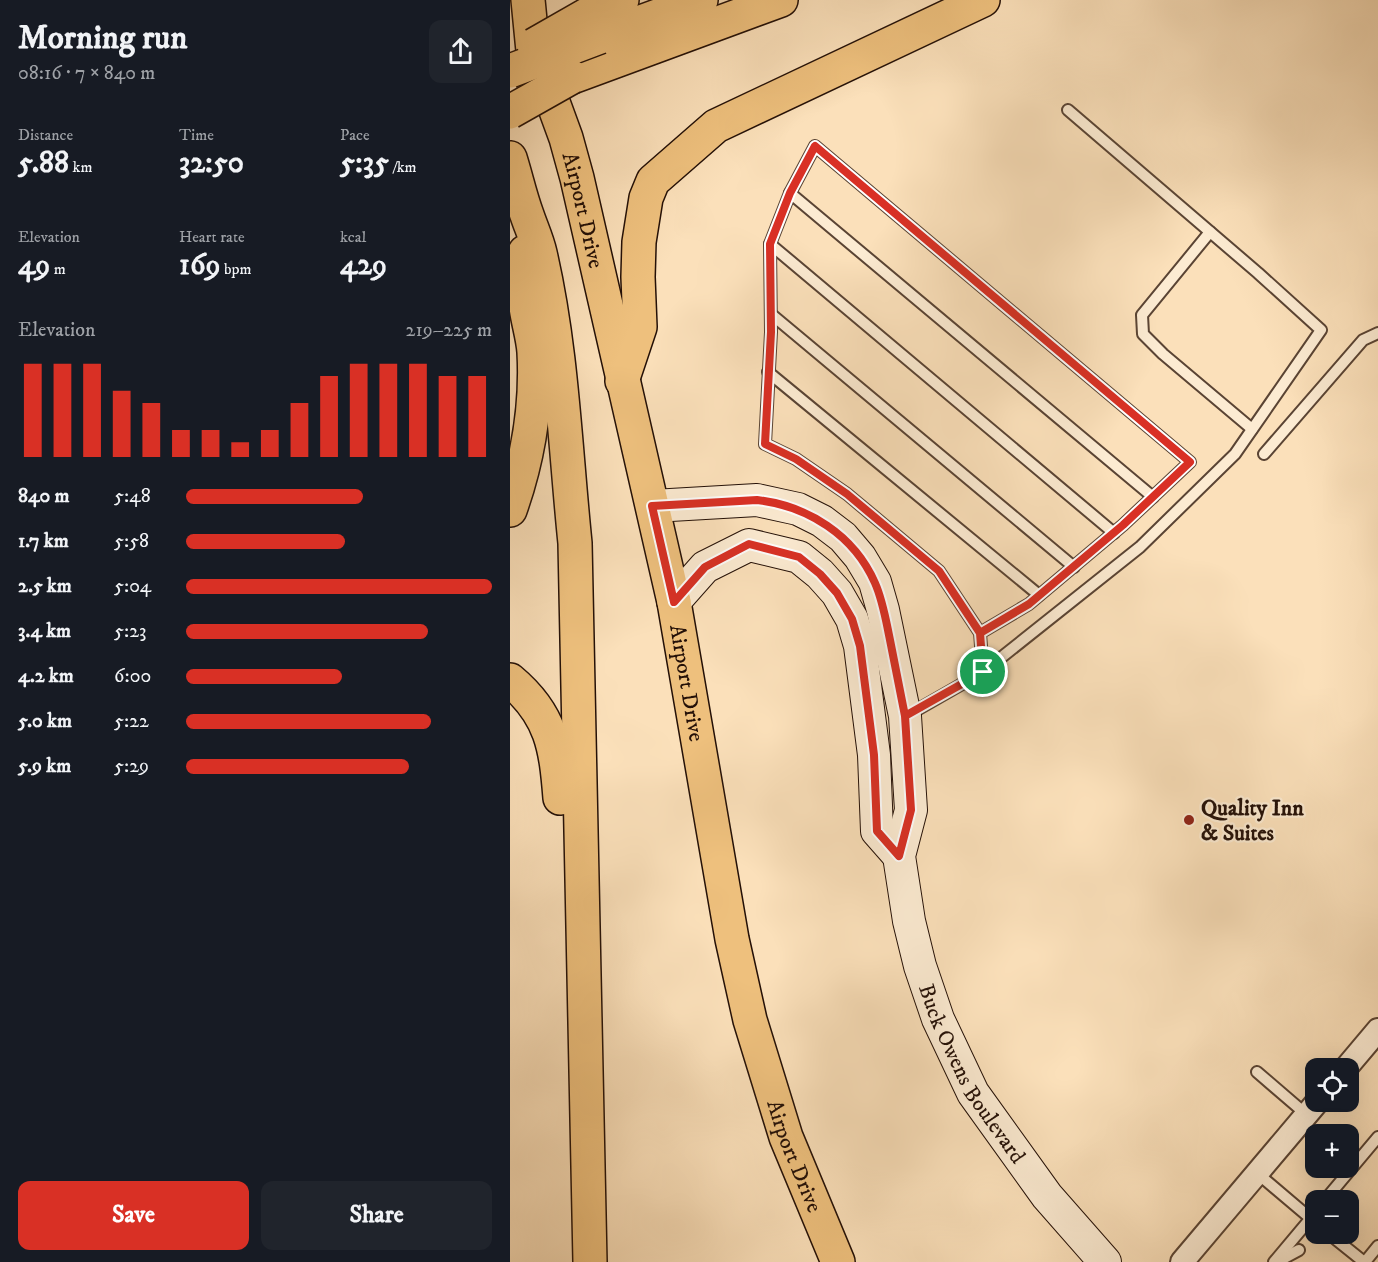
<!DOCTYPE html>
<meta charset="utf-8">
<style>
:root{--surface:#171b24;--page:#20242c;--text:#f1f3f6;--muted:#9ea1a6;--accent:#d93025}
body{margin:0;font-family:"IM FELL DW Pica",serif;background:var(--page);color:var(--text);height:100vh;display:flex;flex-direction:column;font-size:22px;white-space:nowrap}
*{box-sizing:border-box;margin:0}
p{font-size:20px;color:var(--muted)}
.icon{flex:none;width:33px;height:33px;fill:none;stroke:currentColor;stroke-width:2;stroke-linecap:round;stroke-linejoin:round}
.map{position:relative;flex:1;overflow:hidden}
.sheet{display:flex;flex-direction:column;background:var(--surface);width:510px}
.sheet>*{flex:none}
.fabs{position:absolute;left:795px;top:1058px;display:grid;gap:12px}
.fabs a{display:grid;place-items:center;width:54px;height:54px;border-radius:12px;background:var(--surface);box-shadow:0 6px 24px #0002;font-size:30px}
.pin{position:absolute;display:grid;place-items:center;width:51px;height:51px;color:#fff;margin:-26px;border:3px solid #fff;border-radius:50%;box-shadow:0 2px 6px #0007}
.round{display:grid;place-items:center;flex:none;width:63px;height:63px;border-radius:12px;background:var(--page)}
.headline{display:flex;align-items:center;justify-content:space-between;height:102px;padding:0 18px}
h1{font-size:33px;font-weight:700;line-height:45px}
.metrics{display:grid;grid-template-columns:repeat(3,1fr);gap:9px;height:102px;padding:6px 18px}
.metrics div{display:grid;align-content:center}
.metrics b{font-size:30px;font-weight:700}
.metrics small{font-size:16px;font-weight:400}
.metrics p{font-size:16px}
.chart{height:168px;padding:12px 18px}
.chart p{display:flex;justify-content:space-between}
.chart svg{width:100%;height:108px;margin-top:6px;stroke:var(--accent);stroke-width:6}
.action{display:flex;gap:12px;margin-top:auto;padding:12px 18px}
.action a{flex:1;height:69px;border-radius:12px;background:var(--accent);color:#fff;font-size:24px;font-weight:700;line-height:69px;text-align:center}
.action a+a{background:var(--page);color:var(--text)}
ul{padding:0 18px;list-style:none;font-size:20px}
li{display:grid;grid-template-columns:96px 72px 1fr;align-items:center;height:45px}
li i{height:15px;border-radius:8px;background:var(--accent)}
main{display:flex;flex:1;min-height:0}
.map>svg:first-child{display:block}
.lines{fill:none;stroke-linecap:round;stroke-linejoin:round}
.lane-casing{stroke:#5a4434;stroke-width:14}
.street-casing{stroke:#5a4434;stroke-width:26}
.secondary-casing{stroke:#241007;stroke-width:34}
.primary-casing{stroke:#241007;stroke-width:36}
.highway-casing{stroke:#241007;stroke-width:36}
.lane{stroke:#fcebd2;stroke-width:10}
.street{stroke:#fcebd2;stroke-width:22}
.secondary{stroke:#fcebd2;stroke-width:32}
.primary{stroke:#eec07d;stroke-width:33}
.highway{stroke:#eec07d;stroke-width:33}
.highway-bridge-casing{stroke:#241007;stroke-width:36;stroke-linecap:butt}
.highway-bridge{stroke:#eec07d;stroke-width:33}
.route-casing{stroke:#fff;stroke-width:12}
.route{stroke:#d93025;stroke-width:8}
.poi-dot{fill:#8f2418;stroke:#fcebd2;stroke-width:2}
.labels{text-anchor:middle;stroke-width:4.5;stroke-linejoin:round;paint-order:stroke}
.street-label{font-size:22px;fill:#241007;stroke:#fcebd2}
.poi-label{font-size:22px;font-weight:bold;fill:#241007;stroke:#fcebd2;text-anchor:start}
</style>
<main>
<section class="sheet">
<div class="headline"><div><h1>Morning run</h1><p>08:16 · 7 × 840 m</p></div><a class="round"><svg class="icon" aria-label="share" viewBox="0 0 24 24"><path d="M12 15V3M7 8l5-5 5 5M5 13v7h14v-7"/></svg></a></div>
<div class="metrics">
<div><p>Distance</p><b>5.88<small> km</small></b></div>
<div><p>Time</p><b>32:50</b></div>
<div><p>Pace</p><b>5:35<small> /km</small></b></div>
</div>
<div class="metrics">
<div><p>Elevation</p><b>49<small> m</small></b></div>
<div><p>Heart rate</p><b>169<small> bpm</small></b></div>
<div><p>kcal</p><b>429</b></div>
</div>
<div class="chart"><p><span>Elevation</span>219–225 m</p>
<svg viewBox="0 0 160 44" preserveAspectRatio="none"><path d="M5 44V6M15 44V6M25 44V6M35 44V17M45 44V22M55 44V33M65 44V33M75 44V38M85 44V33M95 44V22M105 44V11M115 44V6M125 44V6M135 44V6M145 44V11M155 44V11"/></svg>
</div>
<ul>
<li><b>840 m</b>5:48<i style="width:58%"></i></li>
<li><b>1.7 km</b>5:58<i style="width:52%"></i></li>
<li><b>2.5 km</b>5:04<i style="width:100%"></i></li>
<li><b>3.4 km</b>5:23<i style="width:79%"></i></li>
<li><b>4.2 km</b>6:00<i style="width:51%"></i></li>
<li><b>5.0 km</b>5:22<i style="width:80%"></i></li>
<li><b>5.9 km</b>5:29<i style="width:73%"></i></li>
</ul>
<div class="action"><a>Save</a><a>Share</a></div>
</section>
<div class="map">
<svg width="868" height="1262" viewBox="0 0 868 1262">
<rect width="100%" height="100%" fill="#fbe0ba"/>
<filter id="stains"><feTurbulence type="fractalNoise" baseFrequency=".00333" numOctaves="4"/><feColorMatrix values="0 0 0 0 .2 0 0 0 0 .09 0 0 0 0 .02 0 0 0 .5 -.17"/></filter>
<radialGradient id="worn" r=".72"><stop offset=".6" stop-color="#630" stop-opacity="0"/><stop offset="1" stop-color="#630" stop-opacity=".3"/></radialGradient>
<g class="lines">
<defs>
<g id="lane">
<polyline points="280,193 643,497"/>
<polyline points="700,232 632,315 633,334 653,354 742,429"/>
<polyline points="260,244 604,533"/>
<polyline points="261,314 564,567"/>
<polyline points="258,372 529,595"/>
<polyline points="754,454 853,340 868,333"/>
<polyline points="470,633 519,604 613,525 680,462 305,146 280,193 260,244 261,332 255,444 286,459 337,494 429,571 470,633 473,672"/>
<polyline points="398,715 473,672 630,547 725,454 811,330 748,273 558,110"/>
<polyline points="747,1072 797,1115"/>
<polyline points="747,1173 806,1223"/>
<polyline points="815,1200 868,1137"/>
<polyline points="818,1233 854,1262"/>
<polyline points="764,1262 806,1212"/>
<polyline points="767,1262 789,1250"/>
<polyline points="855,1262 868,1246"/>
</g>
<g id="street">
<polyline points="836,1068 868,1030"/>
<polyline points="672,1262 808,1101"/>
</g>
<g id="secondary">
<path id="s1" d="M143 506 247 500 288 509 312 521 333 537 350 557 365 582 373 610 395 716 401 810 389 856 399 921 410 966 428 1019 463 1093 537 1196 595 1262"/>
<polyline points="164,602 195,567 239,545 289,557 310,574 327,593 342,619 350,646 364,755 367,831 389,856"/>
</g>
<g id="primary">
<path id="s2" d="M29 64 56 138 67 178 164 602"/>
</g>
<g id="highway">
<polyline points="18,0 23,51"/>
<polyline points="80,13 112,0"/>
<polyline points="90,37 191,0"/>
<polyline points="62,77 271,0"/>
<path d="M0 158C6 177 10 196 17 215 21 227 27 240 30 253 52 348 55 446 65 543L80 1262"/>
<polyline points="112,381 130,327 128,277 129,242 136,198 143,181 206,126 473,0"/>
<path d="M0 510C18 459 27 406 24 352 23 337 18 322 16 307 14 289 14 270 15 252"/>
<path id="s3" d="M164 602 222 939 240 1020 276 1137 328 1262"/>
<path d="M0 680C42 715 46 748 50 798"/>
</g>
</defs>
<use href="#lane" class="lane-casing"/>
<use href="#street" class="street-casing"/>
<use href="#secondary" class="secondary-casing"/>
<use href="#primary" class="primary-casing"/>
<use href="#highway" class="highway-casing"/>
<use href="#lane" class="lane"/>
<use href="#street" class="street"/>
<use href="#secondary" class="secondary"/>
<use href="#primary" class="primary"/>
<use href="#highway" class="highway"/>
<defs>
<g id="highway-bridge">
<polyline points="24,45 80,13"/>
<polyline points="0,71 90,37"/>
<polyline points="0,112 62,77"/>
</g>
</defs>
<use href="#highway-bridge" class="highway-bridge-casing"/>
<use href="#highway-bridge" class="highway-bridge"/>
</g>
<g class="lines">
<defs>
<path id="route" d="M473 672 470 633 519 604 613 525 680 462 305 146 280 193 260 244 261 332 255 444 286 459 337 494 429 571 470 633 473 672 395 716C390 691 385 665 380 640 376 621 373 601 365 583 344 535 298 506 247 500L142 506 164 602 195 567 239 544 289 557 310 574 327 593 342 619 350 646 364 755 367 831 389 856 401 810 395 716 473 672"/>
</defs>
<use href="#route" class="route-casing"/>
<use href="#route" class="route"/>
</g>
<circle class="poi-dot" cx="679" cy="820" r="6"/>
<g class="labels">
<g class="street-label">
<text dy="8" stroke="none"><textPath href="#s2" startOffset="153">Airport Drive</textPath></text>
<text dy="8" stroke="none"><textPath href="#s3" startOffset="82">Airport Drive</textPath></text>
<text dy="8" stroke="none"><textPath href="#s1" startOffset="766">Buck Owens Boulevard</textPath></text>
<text dy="8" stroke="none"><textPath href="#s3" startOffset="568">Airport Drive</textPath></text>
</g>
<g class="poi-label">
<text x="691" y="815">Quality Inn<tspan x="691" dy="25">&amp; Suites</tspan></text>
</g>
</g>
<rect width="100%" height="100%" filter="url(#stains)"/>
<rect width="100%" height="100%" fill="url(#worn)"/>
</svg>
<div class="fabs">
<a><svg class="icon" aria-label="locate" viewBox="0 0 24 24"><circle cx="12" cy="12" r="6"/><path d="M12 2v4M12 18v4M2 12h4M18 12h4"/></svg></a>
<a>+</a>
<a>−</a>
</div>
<div class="pin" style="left:473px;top:672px;background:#1e9e55"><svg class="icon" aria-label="arrive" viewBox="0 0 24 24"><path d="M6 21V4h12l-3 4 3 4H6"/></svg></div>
</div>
</main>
